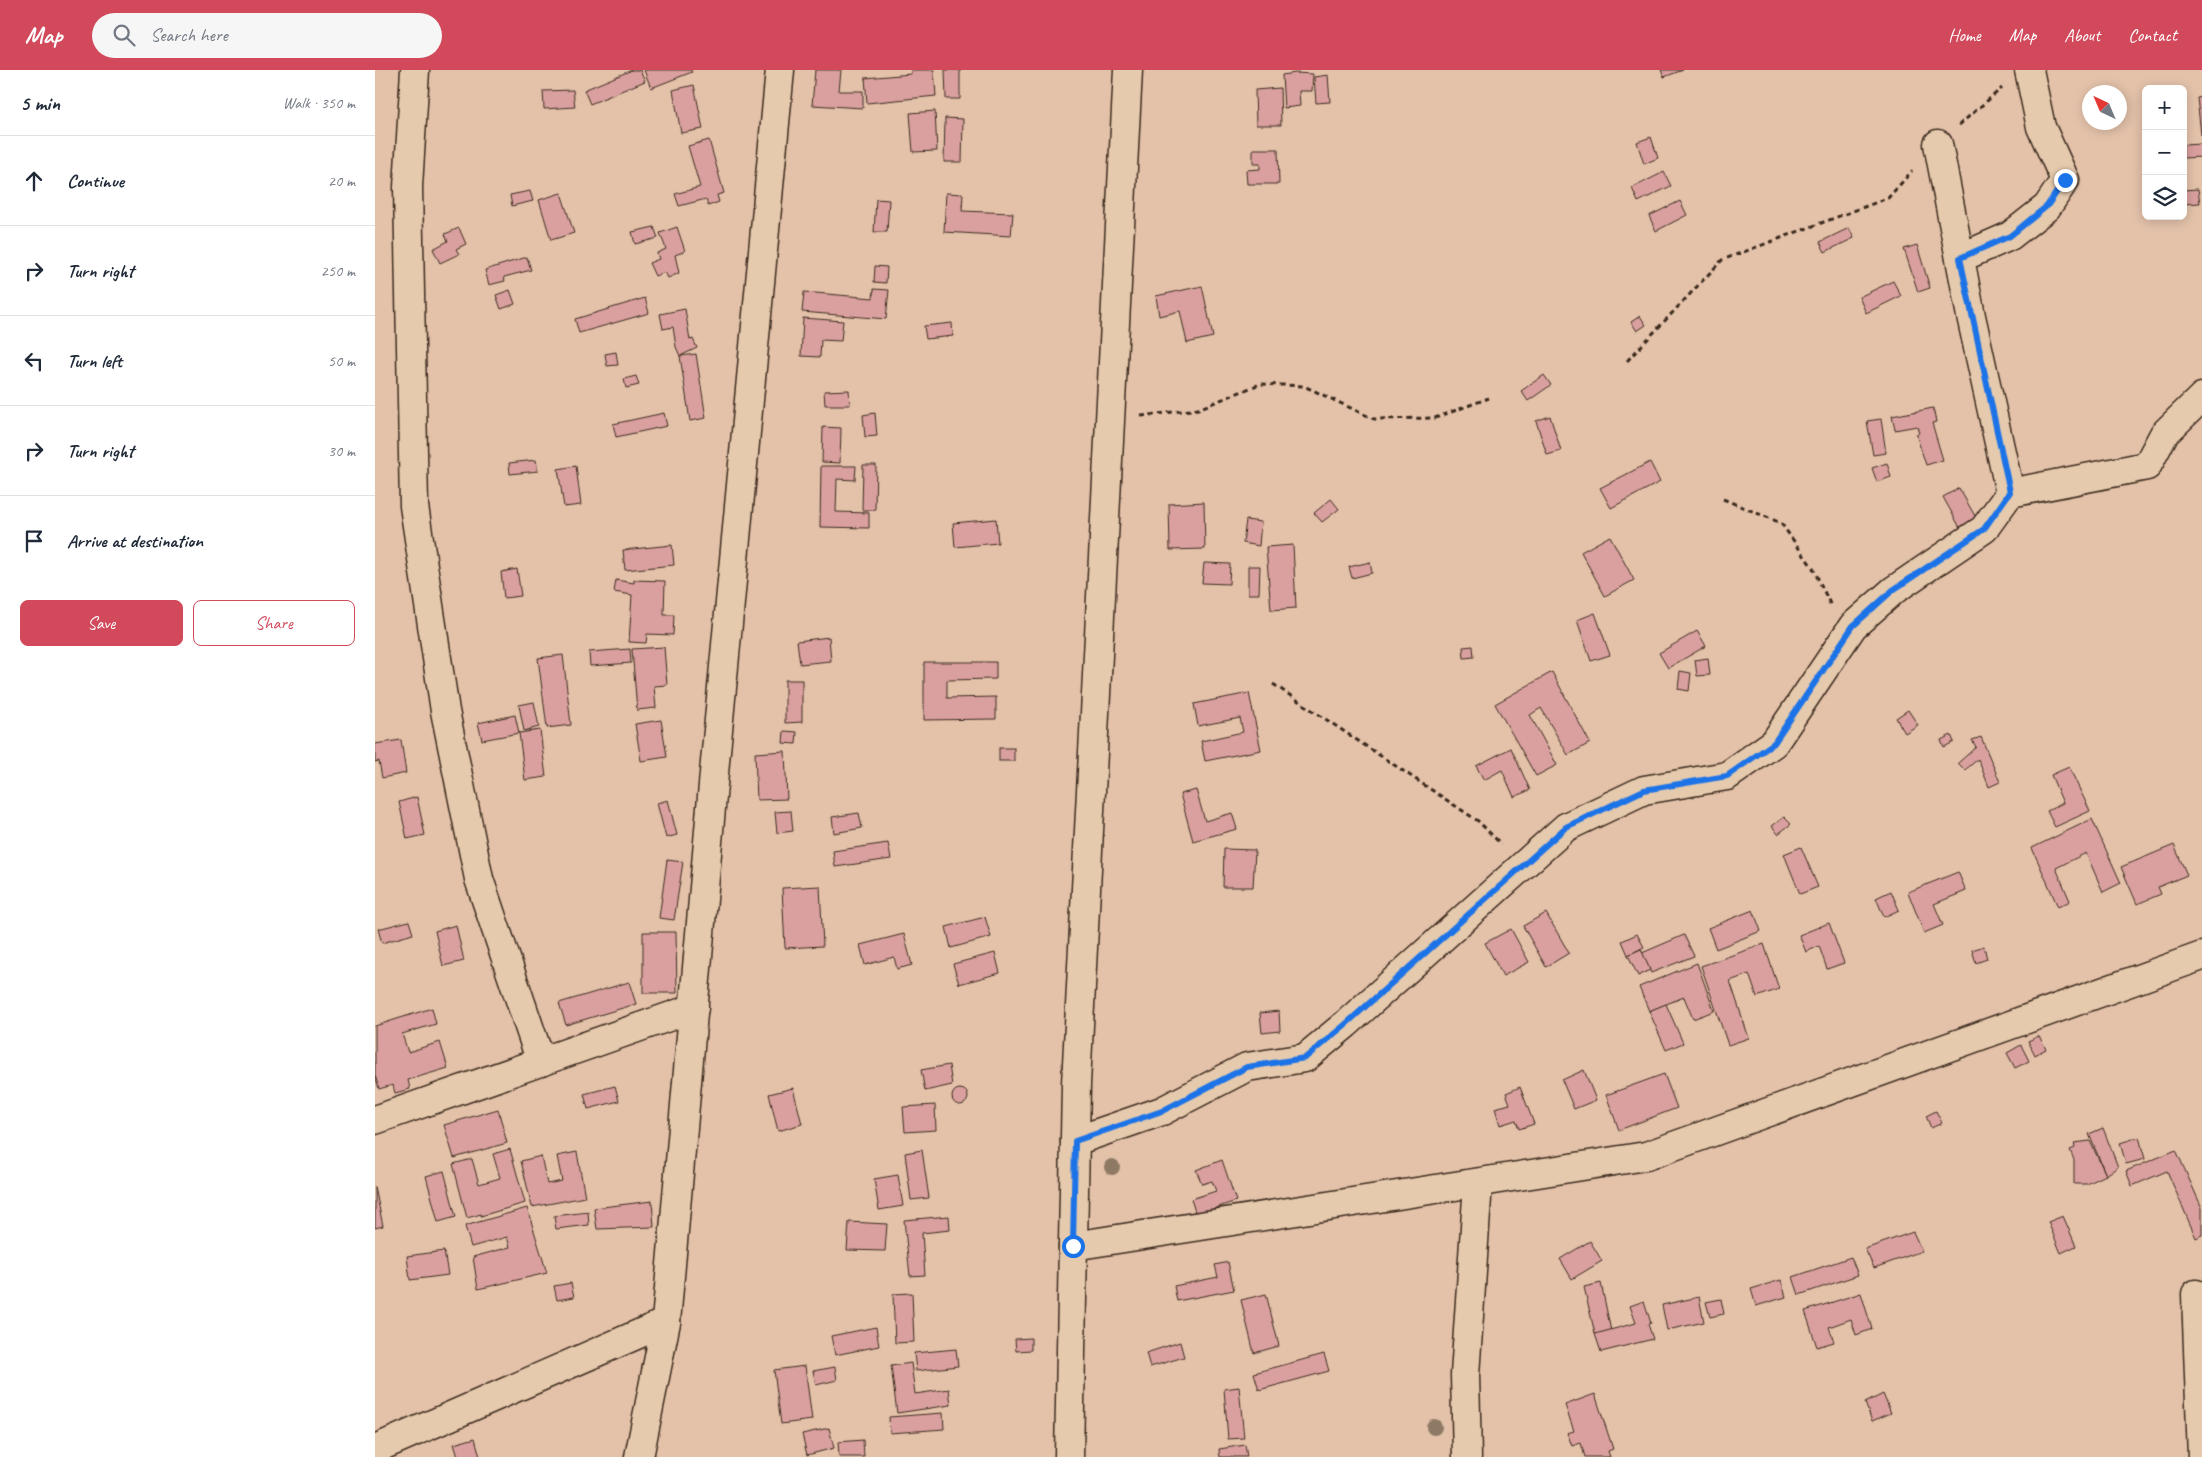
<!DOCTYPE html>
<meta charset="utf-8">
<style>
:root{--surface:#fff;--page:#f6f6f7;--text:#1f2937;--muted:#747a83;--line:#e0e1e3;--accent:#d1495b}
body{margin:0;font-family:Caveat,sans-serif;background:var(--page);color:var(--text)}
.controls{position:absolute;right:15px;top:15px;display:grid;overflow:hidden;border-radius:8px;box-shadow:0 2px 12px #0003}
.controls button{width:45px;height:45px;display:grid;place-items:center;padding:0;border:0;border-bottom:1px solid var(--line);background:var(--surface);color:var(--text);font:25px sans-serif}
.compass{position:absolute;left:1707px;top:15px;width:45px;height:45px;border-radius:50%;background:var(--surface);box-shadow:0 2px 12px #0003;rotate:316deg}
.stop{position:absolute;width:15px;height:15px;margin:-11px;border:4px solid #1a73e8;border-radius:50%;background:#fff}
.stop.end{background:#1a73e8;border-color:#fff;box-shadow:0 1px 5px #0008}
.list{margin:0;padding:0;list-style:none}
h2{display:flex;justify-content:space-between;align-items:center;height:65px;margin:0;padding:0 20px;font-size:21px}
h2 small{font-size:16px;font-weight:400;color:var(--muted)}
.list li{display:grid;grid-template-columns:32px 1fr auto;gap:15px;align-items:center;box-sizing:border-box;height:90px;padding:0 20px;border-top:1px solid var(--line)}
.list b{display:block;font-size:19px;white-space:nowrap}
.list em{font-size:16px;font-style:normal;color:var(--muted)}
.actions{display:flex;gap:10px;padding:15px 20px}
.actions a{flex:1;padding:11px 0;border:1px solid var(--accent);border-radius:8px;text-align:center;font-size:18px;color:var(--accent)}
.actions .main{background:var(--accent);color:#fff}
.icon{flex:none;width:28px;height:28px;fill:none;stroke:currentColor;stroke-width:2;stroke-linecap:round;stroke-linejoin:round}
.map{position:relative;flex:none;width:1827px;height:1387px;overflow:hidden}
header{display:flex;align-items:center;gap:30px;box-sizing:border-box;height:70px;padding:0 25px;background:var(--accent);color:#fff}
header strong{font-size:24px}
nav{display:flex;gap:28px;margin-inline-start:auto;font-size:18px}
.search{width:350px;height:45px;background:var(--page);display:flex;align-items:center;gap:12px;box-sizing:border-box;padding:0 18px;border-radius:28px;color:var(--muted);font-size:19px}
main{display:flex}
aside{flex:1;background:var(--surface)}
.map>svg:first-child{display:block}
</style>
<header>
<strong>Map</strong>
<div class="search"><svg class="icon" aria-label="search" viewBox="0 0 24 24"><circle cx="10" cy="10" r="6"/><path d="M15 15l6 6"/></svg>Search here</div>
<nav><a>Home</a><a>Map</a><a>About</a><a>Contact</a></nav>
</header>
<main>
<aside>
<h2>5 min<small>Walk · 350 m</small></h2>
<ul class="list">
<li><svg class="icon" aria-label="ahead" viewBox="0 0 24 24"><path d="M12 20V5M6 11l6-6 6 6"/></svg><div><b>Continue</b></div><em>20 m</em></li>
<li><svg class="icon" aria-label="right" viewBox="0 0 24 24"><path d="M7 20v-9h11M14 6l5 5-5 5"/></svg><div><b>Turn right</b></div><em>250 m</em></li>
<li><svg class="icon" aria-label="left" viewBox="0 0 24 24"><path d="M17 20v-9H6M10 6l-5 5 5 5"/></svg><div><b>Turn left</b></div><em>50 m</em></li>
<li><svg class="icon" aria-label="right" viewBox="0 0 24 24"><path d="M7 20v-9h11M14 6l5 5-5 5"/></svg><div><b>Turn right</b></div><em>30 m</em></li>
<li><svg class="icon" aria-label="arrive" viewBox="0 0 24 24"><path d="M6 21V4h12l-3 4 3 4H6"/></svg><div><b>Arrive at destination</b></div></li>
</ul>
<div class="actions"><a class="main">Save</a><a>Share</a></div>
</aside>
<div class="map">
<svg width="1827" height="1387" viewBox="0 0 1827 1387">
<rect width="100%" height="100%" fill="#e4c2aa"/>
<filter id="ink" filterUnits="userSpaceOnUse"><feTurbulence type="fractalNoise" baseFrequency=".02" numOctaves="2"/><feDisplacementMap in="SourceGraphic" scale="10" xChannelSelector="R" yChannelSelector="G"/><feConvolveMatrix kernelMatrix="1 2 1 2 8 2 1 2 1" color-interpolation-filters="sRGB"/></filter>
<g filter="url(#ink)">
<g fill="#daa09f" stroke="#3b2a1e">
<path d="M257,0h8l5,11 -55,23 -6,-14z"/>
<path d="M269,0h47l1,2 -41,16z"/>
<path d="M440,0h26l-2,21h24v17l-51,-3z"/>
<path d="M536,0h23l2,26 -69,7 -2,-25 46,-4z"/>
<path d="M570,0h15v29h-14z"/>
<path d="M1286,0h22l-19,7z"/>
<path d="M920,3l18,1 -1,17h-13l1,15 -16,2 -2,-33z"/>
<path d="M953,5l2,27 -14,1 -2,-26z"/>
<path d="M319,15l9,44 -22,4 -8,-43z"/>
<path d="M905,18l1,37h-25l-1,-35z"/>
<path d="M198,20l2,17 -31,2 -1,-18z"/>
<path d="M1827,27v38h-1l-4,-37z"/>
<path d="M560,41l2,40 -24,1 -3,-39z"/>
<path d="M570,48l18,1 -1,43h-18z"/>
<path d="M1276,67l7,21 -14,6 -7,-22z"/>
<path d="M334,70l15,53 -7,2 2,7 -11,4 -2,-7 -27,7 -4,-12 25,-7 -12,-41z"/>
<path d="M1827,74v13l-19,1v-13z"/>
<path d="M878,79h25l1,35h-32l-1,-14 14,-1v-5h-7z"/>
<path d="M1289,102l7,14 -33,16 -6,-14z"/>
<path d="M1823,119l2,14 -17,1v-14z"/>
<path d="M155,121l3,10 -21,5 -2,-11z"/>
<path d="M186,123l13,40 -23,7 -12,-40z"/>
<path d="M571,123l17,1 -1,17 51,2 -2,23 -67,-4z"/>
<path d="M501,129l13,1 -2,32h-13z"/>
<path d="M1305,131l7,14 -31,16 -7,-15z"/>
<path d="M279,157l4,11 -23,6 -3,-12z"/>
<path d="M302,157l8,24 -10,4 4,18 -11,5 -3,-6 -10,4 -6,-13 10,-4 -2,-6 9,-4 -6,-16z"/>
<path d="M84,158l7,16 -10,5 3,5 -19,9 -7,-14 15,-8 -3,-7z"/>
<path d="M1474,158l5,10 -29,14 -5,-10z"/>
<path d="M1542,175l13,43 -12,4 -14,-43z"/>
<path d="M152,187l4,13 -27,7 1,4 -16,4 -4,-15z"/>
<path d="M500,196l12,1 -1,16 -12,-1z"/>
<path d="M1518,211l8,15 -35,17 -7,-16z"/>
<path d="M827,216l11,51 -26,6 -7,-32 -21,5 -3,-20z"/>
<path d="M499,219l15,1 -3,29 -84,-7 2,-20 69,6z"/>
<path d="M135,220l5,14 -14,5 -5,-14z"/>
<path d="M270,228l4,15 -70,20 -4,-14z"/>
<path d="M310,239l5,31 3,-1 4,9 -17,8 -4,-9 -3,-20 -10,2 -3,-15z"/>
<path d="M1265,246l6,9 -9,6 -6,-9z"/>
<path d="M428,248l40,3 -2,20 -20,-1 -1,17 -19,-1z"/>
<path d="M577,253l1,13 -27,3 -2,-13z"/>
<path d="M241,282l2,13 -11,1 -2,-12z"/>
<path d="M321,284l10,64 -16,3 -10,-65z"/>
<path d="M1169,305l7,10 -23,16 -7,-10z"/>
<path d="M261,306l3,9 -13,3 -2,-9z"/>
<path d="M474,320l1,15h-25l-1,-14z"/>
<path d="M1558,338l3,14 -4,1 11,37 -17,5 -10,-31 3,-1 -2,-7 -22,4 -3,-14z"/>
<path d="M289,343l3,13 -51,11 -3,-13z"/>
<path d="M500,343l2,23 -12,1 -2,-22z"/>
<path d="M1175,346l11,35 -14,4 -11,-34z"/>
<path d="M1506,349l5,34 -13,2 -6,-34z"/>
<path d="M448,357l18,1 -1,35 -18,-1z"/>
<path d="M161,390l2,11 -28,3 -1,-11z"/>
<path d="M1275,392l10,20 -49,26 -11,-20z"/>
<path d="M1512,393l4,14 -14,5 -5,-14z"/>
<path d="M488,395h13l-1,45h-13z"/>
<path d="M201,396l5,39 -17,2 -6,-38z"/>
<path d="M446,396h35l-1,14 -18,-1 -1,33 33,1v15l-49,-1z"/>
<path d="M1584,418l20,35 -16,10 -20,-36z"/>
<path d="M956,429l8,10 -17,13 -8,-9z"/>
<path d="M829,432l1,47 -35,1 -1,-46z"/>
<path d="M621,449l2,24 -43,4 -2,-24z"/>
<path d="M871,450l15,2 -2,24 -16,-3z"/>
<path d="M1235,466l24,44 -29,16 -24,-44z"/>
<path d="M297,475l2,20 -49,5 -2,-20z"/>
<path d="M918,475l3,63 -25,2 -5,-63z"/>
<path d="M995,492l2,11 -20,5 -3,-11z"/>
<path d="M829,493l26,1 -1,20 -27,-1z"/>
<path d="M873,496h12l-1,28h-11z"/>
<path d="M142,499l4,27 -17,2 -3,-26z"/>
<path d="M241,510l18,3v-3l31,1 -1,34h10l-1,20 -26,-1 -1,9 -17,-1 3,-47 -18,-3z"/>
<path d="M1220,543l15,42 -19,6 -14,-41z"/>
<path d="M1322,561l9,15 -38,22 -9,-15z"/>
<path d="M454,567l2,24 -31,3 -3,-23z"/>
<path d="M1098,576l1,11 -10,1 -1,-11z"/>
<path d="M289,577l3,38 -13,1 2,22 -19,2 -5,-61z"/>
<path d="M255,579l1,14 -41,3 -1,-14z"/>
<path d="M188,585l8,70 -24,3 -9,-70z"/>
<path d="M1333,588l2,17 -13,1 -2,-16z"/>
<path d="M549,592h72v17l-49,1v18l49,-1v22l-72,1z"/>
<path d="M1305,601l11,2 -2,18 -11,-2z"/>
<path d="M1177,602l38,71 -22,12 -27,-47 -11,7 27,50 -21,11 -41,-72z"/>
<path d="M410,610h17v42l-17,1z"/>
<path d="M874,623l12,57 -56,11 -4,-20 42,-9 -3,-14 -42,8 -4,-22z"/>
<path d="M159,632l5,25 -15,4 -5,-26z"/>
<path d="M1533,640l10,15 -13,8 -9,-15z"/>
<path d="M140,645l4,18 -37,7 -4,-17z"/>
<path d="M286,650l6,37 -26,4 -6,-37z"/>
<path d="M165,660l6,47 -21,3 -6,-47z"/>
<path d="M409,661l13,1 -1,12 -13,-1z"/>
<path d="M1576,665l3,7 -10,5 -3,-7z"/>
<path d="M1606,667l19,45 -11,5 -11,-28 -13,11 -7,-7 18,-16 -4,-7z"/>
<path d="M26,670l5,33 -24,5 -3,-17 -4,1v-18z"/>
<rect x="624" y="678" width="15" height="13"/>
<path d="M1136,678l19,42 -16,7 -12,-27 -18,10 -8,-14z"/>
<path d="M410,681l2,48 -30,1 -2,-47z"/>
<path d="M1694,697l21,44 -35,16 -8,-16 16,-8 -12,-28z"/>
<path d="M821,720l9,31 27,-8 5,16 -44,12 -13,-47z"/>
<path d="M42,727l8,38 -18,4 -8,-37z"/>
<path d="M293,730l9,35 -11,3 -9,-35z"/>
<path d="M416,741l2,20 -16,2 -2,-21z"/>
<path d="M484,743l3,15 -28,5 -2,-16z"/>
<path d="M1409,747l7,7 -13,10 -6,-8z"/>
<path d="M1717,749l29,64 -18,9 -17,-39 -30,15 14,33 -12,6 -26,-59z"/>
<path d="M513,773l3,16 -56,8 -2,-16z"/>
<path d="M1799,775l13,30 -29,12 3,7 -24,10 -16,-37z"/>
<path d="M1426,777l17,40 -18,7 -16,-40z"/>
<path d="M849,779l31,1 -2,37h-30z"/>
<path d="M292,790l16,2 -9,58 -15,-2z"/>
<path d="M1583,802l8,19 -32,13 9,21 -19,8 -16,-41z"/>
<path d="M445,816l3,60 -38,2 -3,-60z"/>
<path d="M1516,821l8,19 -15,7 -8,-19z"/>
<path d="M1378,840l8,21 -45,18 -8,-21z"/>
<path d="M1171,843l23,40 -23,14 -23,-41z"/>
<path d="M610,847l6,20 -40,11 -5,-21z"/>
<path d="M34,851l4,13 -31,9 -4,-14z"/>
<path d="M1454,853l15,40 -17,6 -8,-23 -13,6 -7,-17z"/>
<path d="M81,855l8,36 -21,5 -8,-35z"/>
<path d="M1136,859l18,33 -26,14 -18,-33z"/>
<path d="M268,862h33l1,61h-34z"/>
<path d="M529,864l8,31 -15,4 -3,-12 -29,8 -5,-20z"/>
<path d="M1262,864l7,13 -16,8 -6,-14z"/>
<path d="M1309,865l10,21 -43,17 -9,-20z"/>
<path d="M1389,874l15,45 -22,8 -8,-23 -19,7 19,57 -21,7 -27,-79z"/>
<path d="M1609,876l3,13 -11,4 -4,-13z"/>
<path d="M1266,879l9,21 -12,6 -10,-21z"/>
<path d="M620,883l5,20 -41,11 -6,-20z"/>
<path d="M1322,893l17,48 -21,8 -9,-22 -35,14 -10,-24z"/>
<path d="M254,912l7,22 -70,21 -7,-22z"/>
<path d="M1291,934l17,39 -17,7 -17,-39z"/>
<path d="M57,938l4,16 -34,10 6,18 32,-10 8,26 -40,12 2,9 -15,4 -2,-8 -14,4 -4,-14v-49z"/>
<path d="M904,941l1,20 -18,2 -2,-20z"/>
<path d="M1664,966l7,13 -11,6 -7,-14z"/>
<path d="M1646,975l8,16 -14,7 -8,-15z"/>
<path d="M574,995l3,20 -27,6 -4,-21z"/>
<path d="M1209,1000l12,30 -22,9 -12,-29z"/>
<path d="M1289,1004l13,34 -58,22 -13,-35z"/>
<path d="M240,1016l4,15 -31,8 -4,-15z"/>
<path d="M1145,1017l14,37 -15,5 -3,-9 -16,5 -5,-17 15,-4 -4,-11z"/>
<path d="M418,1018l9,36 -24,7 -9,-37z"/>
<circle cx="585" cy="1027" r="8"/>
<path d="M560,1035l1,25 -31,2 -2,-25z"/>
<path d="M123,1039l9,34 -53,15 -10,-33z"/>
<path d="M1561,1041l6,12 -11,5 -5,-12z"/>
<path d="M1728,1058l15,39 -12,8 -17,-41z"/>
<path d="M1764,1067l6,22 -19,5 -6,-21z"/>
<path d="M1715,1071l16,34 -19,9h-13v-24l-4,-10 5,-2 -1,-5z"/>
<path d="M135,1079l15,54 -44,13v-2l-14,4 -14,-54 19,-5 7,25 21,-6 -7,-24z"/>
<path d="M547,1080l7,48 -18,2 -6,-47z"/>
<path d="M1801,1080l26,58v27l-6,3 -29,-67 -35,15 -6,-15z"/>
<path d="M202,1082l8,45 -53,10 -11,-46 20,-5 6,28 15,-3 -5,-25z"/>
<path d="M847,1090l14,41 -40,14 -5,-16 25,-8 -4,-10 -10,3 -6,-14z"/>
<path d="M69,1101l12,46 -18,5 -12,-46z"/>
<path d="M523,1105l5,31 -24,4 -5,-31z"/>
<path d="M0,1117l8,39 -8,2z"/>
<path d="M277,1131l2,26 -57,2 -3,-21z"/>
<path d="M152,1138l20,65 -69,16 -5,-32 37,-10 -3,-10 -36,10 -6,-21z"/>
<path d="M213,1142l1,13 -33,4 -2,-13z"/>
<path d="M574,1146l1,14 -28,3 3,42 -15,1 -6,-56z"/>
<path d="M1688,1146l13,30 -15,7 -13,-31z"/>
<path d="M474,1152l38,2 -2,27 -38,-1z"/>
<path d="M1538,1162l9,19 -48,17 -9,-19z"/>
<path d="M1215,1171l12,20 -30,18 -12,-20z"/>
<path d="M69,1181l4,24 -38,5 -3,-24z"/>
<path d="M1476,1187l7,18 -59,20 -6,-18z"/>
<path d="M853,1192l6,28 -57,11 -3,-15 44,-9 -3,-12z"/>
<path d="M1406,1210l5,17 -30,9 -5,-17z"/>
<path d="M196,1213l3,14 -17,3 -3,-14z"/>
<path d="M1226,1213l10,48 -16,3 -11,-47z"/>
<path d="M537,1223l2,49 -19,1 -2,-49z"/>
<path d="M1486,1223l11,36 -16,6 -5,-16 -22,8 5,15 -17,5 -12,-36z"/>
<path d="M891,1224l13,52 -25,7 -13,-53z"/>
<path d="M1324,1227l5,25 -37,8 -5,-25z"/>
<path d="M1346,1229l3,15 -14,3 -4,-15z"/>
<path d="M1269,1231l7,22 -3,1 5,15 -52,13 -6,-18 41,-11 -6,-17z"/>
<path d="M501,1257l3,19 -44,9 -4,-19z"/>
<path d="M656,1268v12l-15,1 -1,-12z"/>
<path d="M805,1272l4,15 -34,10 -4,-14z"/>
<path d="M581,1279l2,17 -42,5 -2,-18z"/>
<path d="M949,1284l5,17 -70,19 -5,-17z"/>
<path d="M536,1293l4,31 34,-5 2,16 -54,8 -6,-47z"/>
<path d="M430,1296l7,54 -31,4 -7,-54z"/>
<path d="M460,1297l2,13 -21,5 -3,-14z"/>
<path d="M864,1317l5,51 -16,1 -4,-50z"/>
<path d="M1220,1324l18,55 -5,2 2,6h-25l-4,-14 -9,3 -5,-13 7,-2 -9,-26z"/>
<path d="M1508,1324l8,19 -19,8 -7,-18z"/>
<path d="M568,1343l1,16 -54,4 -1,-16z"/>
<path d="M454,1358l5,20 -27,7 -5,-21z"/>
<path d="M100,1368l5,19h-22l-4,-13z"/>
<path d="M488,1370l1,17h-25l-1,-15z"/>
<path d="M870,1375l2,12h-27l-1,-8z"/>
</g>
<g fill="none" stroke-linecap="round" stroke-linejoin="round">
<g stroke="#3b2a1e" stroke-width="31">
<g id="street">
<path d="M40,0l-7,117 6,319 31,205 34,168 62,183"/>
<path d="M1563,74l33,172 39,177"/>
<path d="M1585,188l50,-22 37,-29 18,-27 -24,-53 -12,-57"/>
<path d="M0,1050l319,-112"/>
<path d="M700,1071l87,-30 85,-44 58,-9 41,-34 220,-197 78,-37 83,-14 47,-33 79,-117 41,-36 90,-61 26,-36 137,-27 17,-32 38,-37"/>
<path d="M698,1176l573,-90 556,-200"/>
<path d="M1821,1224l6,163"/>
<path d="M264,1387l27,-135"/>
<path d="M694,1387l7,-373 52,-1014"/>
<path d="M1092,1387l-2,-82 13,-192"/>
</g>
</g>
<g stroke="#3b2a1e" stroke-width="31">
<path id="secondary" d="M0,1379l291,-127 49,-560 65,-692"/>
</g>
<g stroke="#3b2a1e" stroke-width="3" stroke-dasharray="5 4" stroke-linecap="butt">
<path d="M1584,55l43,-37"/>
<path d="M1252,291l95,-101 166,-62 24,-27"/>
<path d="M766,346l57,-7 62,-25 44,2 70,33 61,-1 54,-20"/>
<path d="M1348,429l58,24 32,45 18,38"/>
<path d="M898,614l205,137 23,23"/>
</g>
<use href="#street" stroke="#e6caad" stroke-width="28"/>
<use href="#secondary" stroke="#e6caad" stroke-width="28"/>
</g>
<g fill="#8e7965">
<circle cx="737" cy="1097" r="8"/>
<circle cx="1059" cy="1357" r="8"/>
</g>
</g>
<g fill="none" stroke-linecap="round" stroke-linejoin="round" filter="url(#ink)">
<path stroke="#1a73e8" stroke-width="6" d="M698,1176l2,-105 87,-30 85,-44 58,-9 41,-34 220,-197 78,-37 83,-14 47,-33 79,-117 40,-36 91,-61 26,-37 -50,-234 50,-22 37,-30 18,-26"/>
</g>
</svg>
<div class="controls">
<button>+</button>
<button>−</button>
<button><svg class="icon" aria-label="layers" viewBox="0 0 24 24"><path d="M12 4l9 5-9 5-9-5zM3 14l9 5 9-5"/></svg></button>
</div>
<svg class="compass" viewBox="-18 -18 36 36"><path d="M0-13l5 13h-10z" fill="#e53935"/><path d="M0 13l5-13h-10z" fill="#747a83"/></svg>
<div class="stop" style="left:698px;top:1176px"></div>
<div class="stop end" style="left:1690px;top:110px"></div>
</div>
</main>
